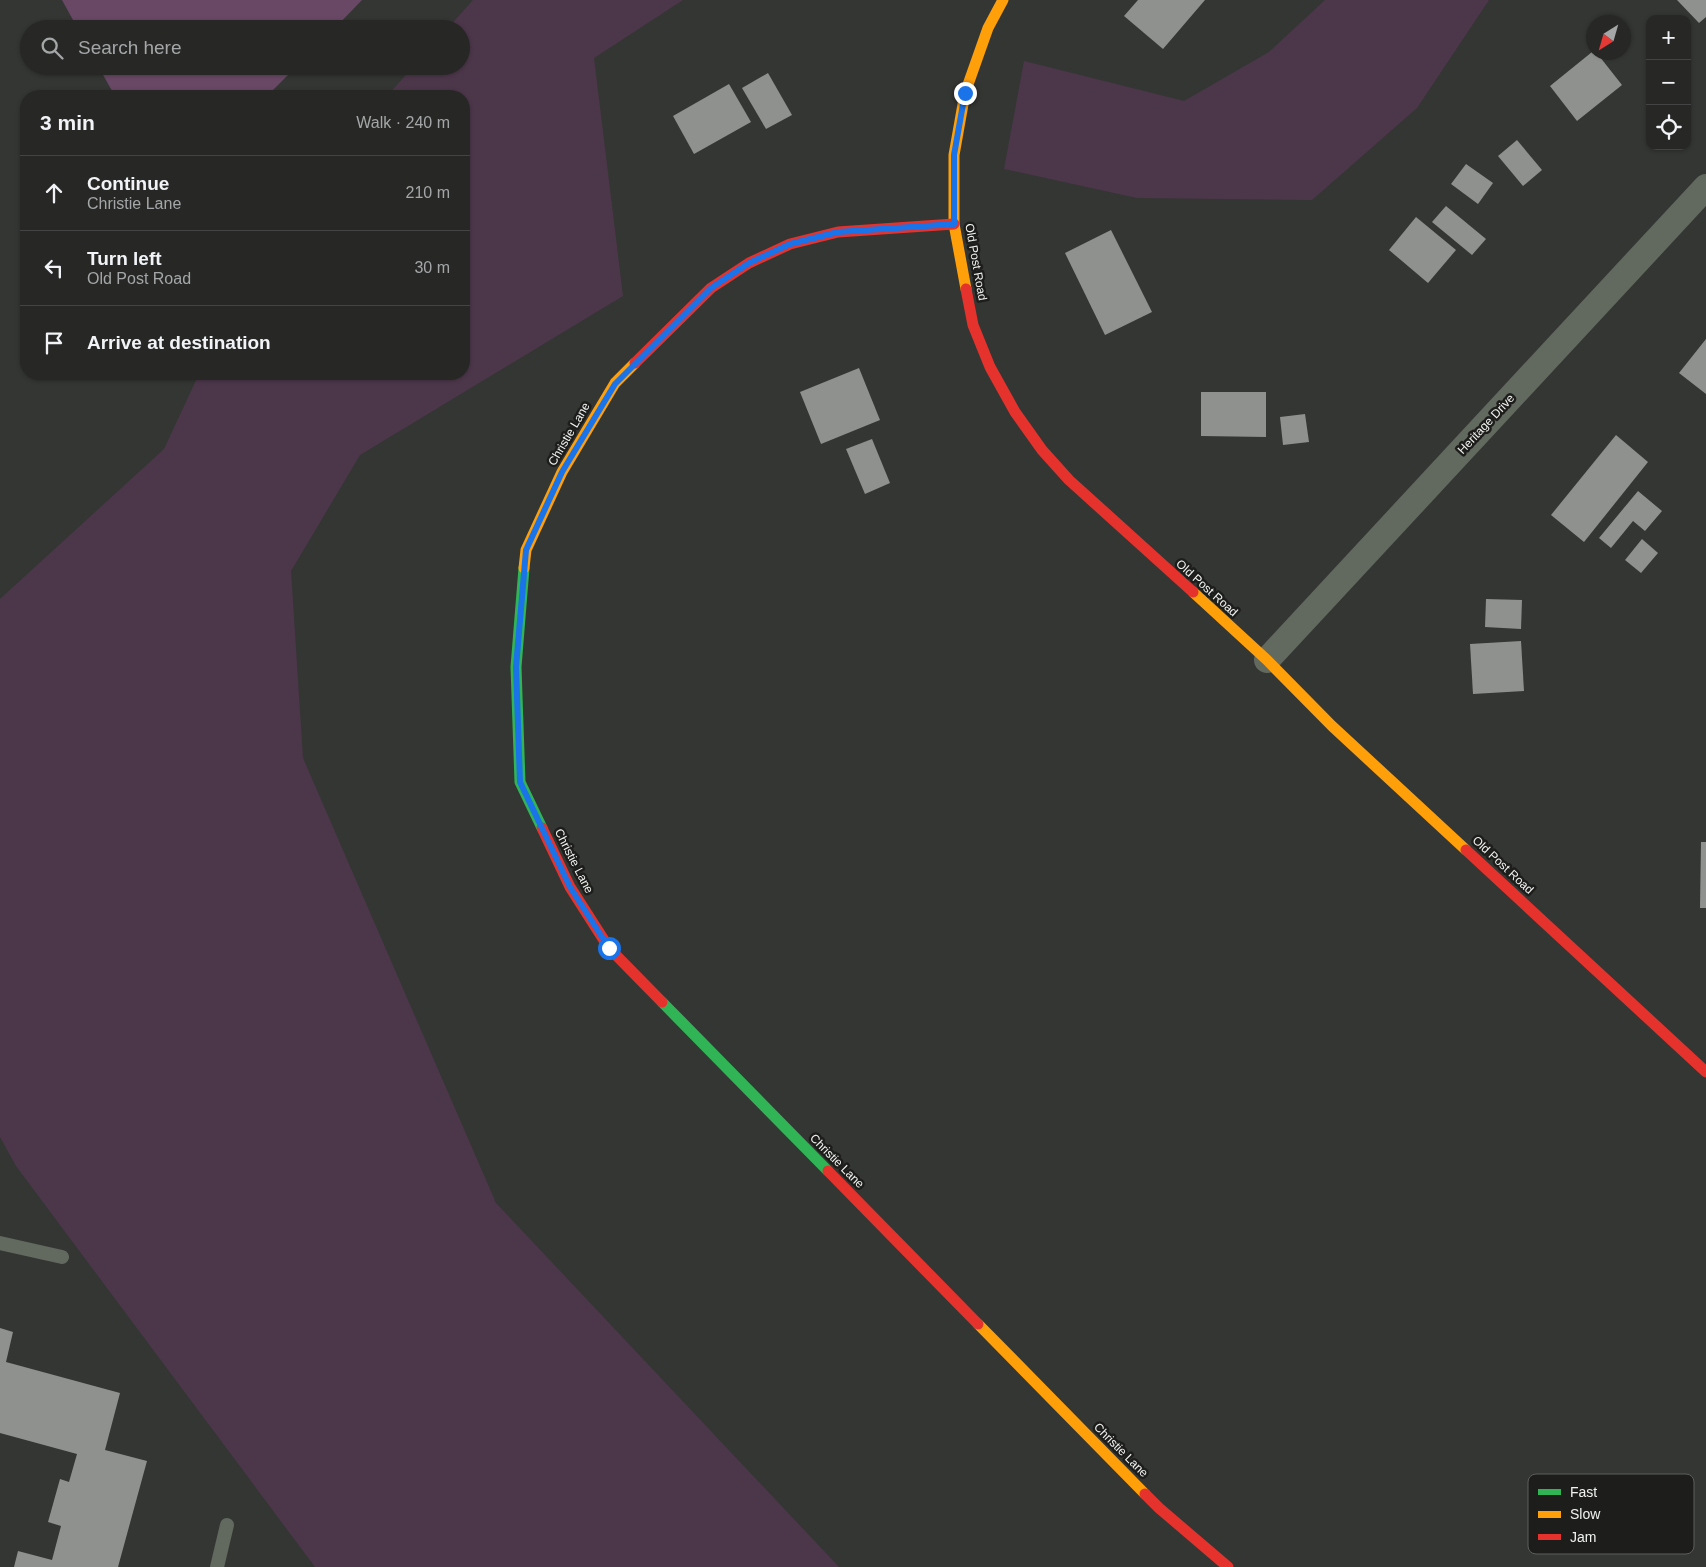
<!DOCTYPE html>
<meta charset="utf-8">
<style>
:root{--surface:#272826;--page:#2f302e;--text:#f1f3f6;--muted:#a4a6a7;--line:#434443}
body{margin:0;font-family:Arial,sans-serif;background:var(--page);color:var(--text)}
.controls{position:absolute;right:15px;top:15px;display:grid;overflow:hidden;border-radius:10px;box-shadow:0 1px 4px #0004}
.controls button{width:45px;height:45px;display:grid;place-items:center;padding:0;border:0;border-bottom:1px solid var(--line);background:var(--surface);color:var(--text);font:25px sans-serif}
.compass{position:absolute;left:1586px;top:15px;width:45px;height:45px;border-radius:50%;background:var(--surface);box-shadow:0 1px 4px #0004;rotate:217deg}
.stop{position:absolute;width:15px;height:15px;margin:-11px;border:4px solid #1a73e8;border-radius:50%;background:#fff}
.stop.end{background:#1a73e8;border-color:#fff;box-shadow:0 1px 5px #0008}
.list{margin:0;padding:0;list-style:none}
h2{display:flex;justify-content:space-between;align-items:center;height:65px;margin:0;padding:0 20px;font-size:21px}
h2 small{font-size:16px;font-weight:400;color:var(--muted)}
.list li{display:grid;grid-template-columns:32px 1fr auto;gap:15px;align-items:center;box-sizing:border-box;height:75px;padding:0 20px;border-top:1px solid var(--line)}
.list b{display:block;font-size:19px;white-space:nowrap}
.list p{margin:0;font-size:16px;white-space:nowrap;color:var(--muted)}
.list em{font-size:16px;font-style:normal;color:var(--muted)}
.icon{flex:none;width:28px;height:28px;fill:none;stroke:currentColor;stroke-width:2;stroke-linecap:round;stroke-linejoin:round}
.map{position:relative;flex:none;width:1706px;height:1567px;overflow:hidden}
.search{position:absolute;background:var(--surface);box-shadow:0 1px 4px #0004;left:20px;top:20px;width:450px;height:55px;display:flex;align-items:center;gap:12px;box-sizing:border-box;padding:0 18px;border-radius:28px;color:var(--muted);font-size:19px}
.panel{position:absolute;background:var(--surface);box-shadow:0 1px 4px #0004;left:20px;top:90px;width:450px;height:290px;border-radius:20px}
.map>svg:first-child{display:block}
</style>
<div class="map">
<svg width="1706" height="1567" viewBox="0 0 1706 1567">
<rect width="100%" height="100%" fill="#343633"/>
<g fill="#4c374a">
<path d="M473,0h210l-89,58 29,238 -263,159 -69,116 12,187 193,445 343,364h-524l-299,-401 -16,-29v-538l164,-150 35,-75h265v-278h-77l27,-30h47v-37h-14z"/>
<path d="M1325,0h164l-72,108 -105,92 -175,-2 -133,-29 20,-108 160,40 85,-49z"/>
</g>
<g fill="#694866">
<path d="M62,0h300l-28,29h-256z"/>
<path d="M98,66h199l-30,30h-152z"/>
</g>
<g fill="#8f918e">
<path d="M1138,0h67l-42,49 -39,-33z"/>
<path d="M1677,0h29v17l-7,6z"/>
<path d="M1592,52h4l26,33 -45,36 -27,-35z"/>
<path d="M768,73l24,42 -26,14 -24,-41z"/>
<path d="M729,84l22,38 -57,32 -21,-38z"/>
<path d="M1517,140l25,30 -19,16 -25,-30z"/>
<path d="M1466,164l27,19 -15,21 -27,-20z"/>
<path d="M1446,206l40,33 -14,16 -40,-33z"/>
<path d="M1416,217l40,33 -28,33 -39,-33z"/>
<path d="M1111,230l41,82 -47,23 -40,-82z"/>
<path d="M1706,339v55l-27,-21z"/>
<path d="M859,368l21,52 -59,24 -21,-52z"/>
<path d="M1201,392h65v45l-65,-1z"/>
<path d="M1305,414l4,28 -26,3 -3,-28z"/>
<path d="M1616,435l32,27 -64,80 -33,-27z"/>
<path d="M872,439l18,44 -25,11 -19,-45z"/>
<path d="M1638,491l24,20 -17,20 -12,-10 -22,27 -12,-10z"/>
<path d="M1642,539l16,14 -17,20 -16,-13z"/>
<path d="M1486,599l36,1 -1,29 -36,-2z"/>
<path d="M1521,641l3,50 -51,3 -3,-50z"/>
<path d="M1701,842h5v66h-6z"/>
<path d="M0,1328l13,4 -7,30 114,31 -15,57 42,11 -29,106h-104l4,-16 34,9 9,-34 -13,-4 12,-43 9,3 8,-28 -77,-21z"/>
</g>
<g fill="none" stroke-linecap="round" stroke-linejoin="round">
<g stroke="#62695e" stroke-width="14">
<path d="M0,1243l62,14"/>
<path d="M217,1567l10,-42"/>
</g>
<path stroke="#62695e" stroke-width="26" d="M1267,660l439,-473"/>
<g stroke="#30b455" stroke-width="11">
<path d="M524,568l-8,99 4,115 22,46"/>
<path d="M662,1002l166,169"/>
</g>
<g stroke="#ff9f0a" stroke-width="11">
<path d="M966,289l-12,-65v-69l11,-62 23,-65 15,-28"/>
<path d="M524,568l2,-18 36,-78 53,-89 20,-20"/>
<path d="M1193,592l74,68 65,66 134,124"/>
<path d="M978,1324l167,170"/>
</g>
<g stroke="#e5322d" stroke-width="11">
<path d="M966,289l7,36 17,42 25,45 27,38 27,30 124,112"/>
<path d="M635,363l76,-75 38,-25 41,-19 48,-12 116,-8"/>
<path d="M542,828l28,59 39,61 53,54"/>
<path d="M1466,850l240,222"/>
<path d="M828,1171l150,153"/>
<path d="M1145,1494l14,14 69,59"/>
</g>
</g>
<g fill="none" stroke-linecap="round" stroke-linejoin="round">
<path stroke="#1a73e8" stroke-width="6" d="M609,948l-39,-61 -50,-105 -4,-115 10,-117 36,-78 53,-88 96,-96 38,-25 41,-19 48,-12 116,-8v-69l11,-62"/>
</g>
<g text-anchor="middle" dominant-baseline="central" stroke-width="5" stroke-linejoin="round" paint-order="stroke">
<g font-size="12" fill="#f1f3f0" stroke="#1d1e1c">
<text transform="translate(976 262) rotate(80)">Old Post Road</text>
<text transform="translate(1486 424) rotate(-47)">Heritage Drive</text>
<text transform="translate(569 434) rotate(-60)">Christie Lane</text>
<text transform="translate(1207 588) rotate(42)">Old Post Road</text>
<text transform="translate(574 861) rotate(63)">Christie Lane</text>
<text transform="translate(1503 865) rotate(43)">Old Post Road</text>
<text transform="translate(837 1161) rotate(45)">Christie Lane</text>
<text transform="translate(1121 1450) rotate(45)">Christie Lane</text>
</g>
</g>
<rect x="1528" y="1474" width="166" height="80" rx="8" fill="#1d1e1c" stroke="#5d5e5c" stroke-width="1"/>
<rect x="1538" y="1489" width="23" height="6" fill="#30b455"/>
<rect x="1538" y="1511" width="23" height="7" fill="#ff9f0a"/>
<rect x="1538" y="1534" width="23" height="6" fill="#e5322d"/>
<g font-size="14" fill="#f1f3f0">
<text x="1570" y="1497">Fast</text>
<text x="1570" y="1519">Slow</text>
<text x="1570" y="1542">Jam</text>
</g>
</svg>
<div class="controls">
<button>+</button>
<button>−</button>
<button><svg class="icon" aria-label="locate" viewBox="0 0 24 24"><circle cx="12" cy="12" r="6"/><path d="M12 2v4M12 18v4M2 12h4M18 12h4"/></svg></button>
</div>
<svg class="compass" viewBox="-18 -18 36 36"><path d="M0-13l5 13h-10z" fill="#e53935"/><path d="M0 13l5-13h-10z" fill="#a4a6a7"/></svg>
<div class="stop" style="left:609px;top:948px"></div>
<div class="stop end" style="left:965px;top:93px"></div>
<div class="search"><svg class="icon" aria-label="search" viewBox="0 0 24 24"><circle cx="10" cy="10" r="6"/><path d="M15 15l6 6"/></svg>Search here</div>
<section class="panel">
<h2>3 min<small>Walk · 240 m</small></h2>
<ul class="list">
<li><svg class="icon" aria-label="ahead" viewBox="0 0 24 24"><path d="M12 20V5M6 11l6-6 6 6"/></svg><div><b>Continue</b><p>Christie Lane</p></div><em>210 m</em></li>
<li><svg class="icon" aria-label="left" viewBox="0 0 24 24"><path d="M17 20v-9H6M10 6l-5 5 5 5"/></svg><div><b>Turn left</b><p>Old Post Road</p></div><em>30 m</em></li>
<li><svg class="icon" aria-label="arrive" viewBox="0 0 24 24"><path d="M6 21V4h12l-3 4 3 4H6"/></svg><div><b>Arrive at destination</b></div></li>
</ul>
</section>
</div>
